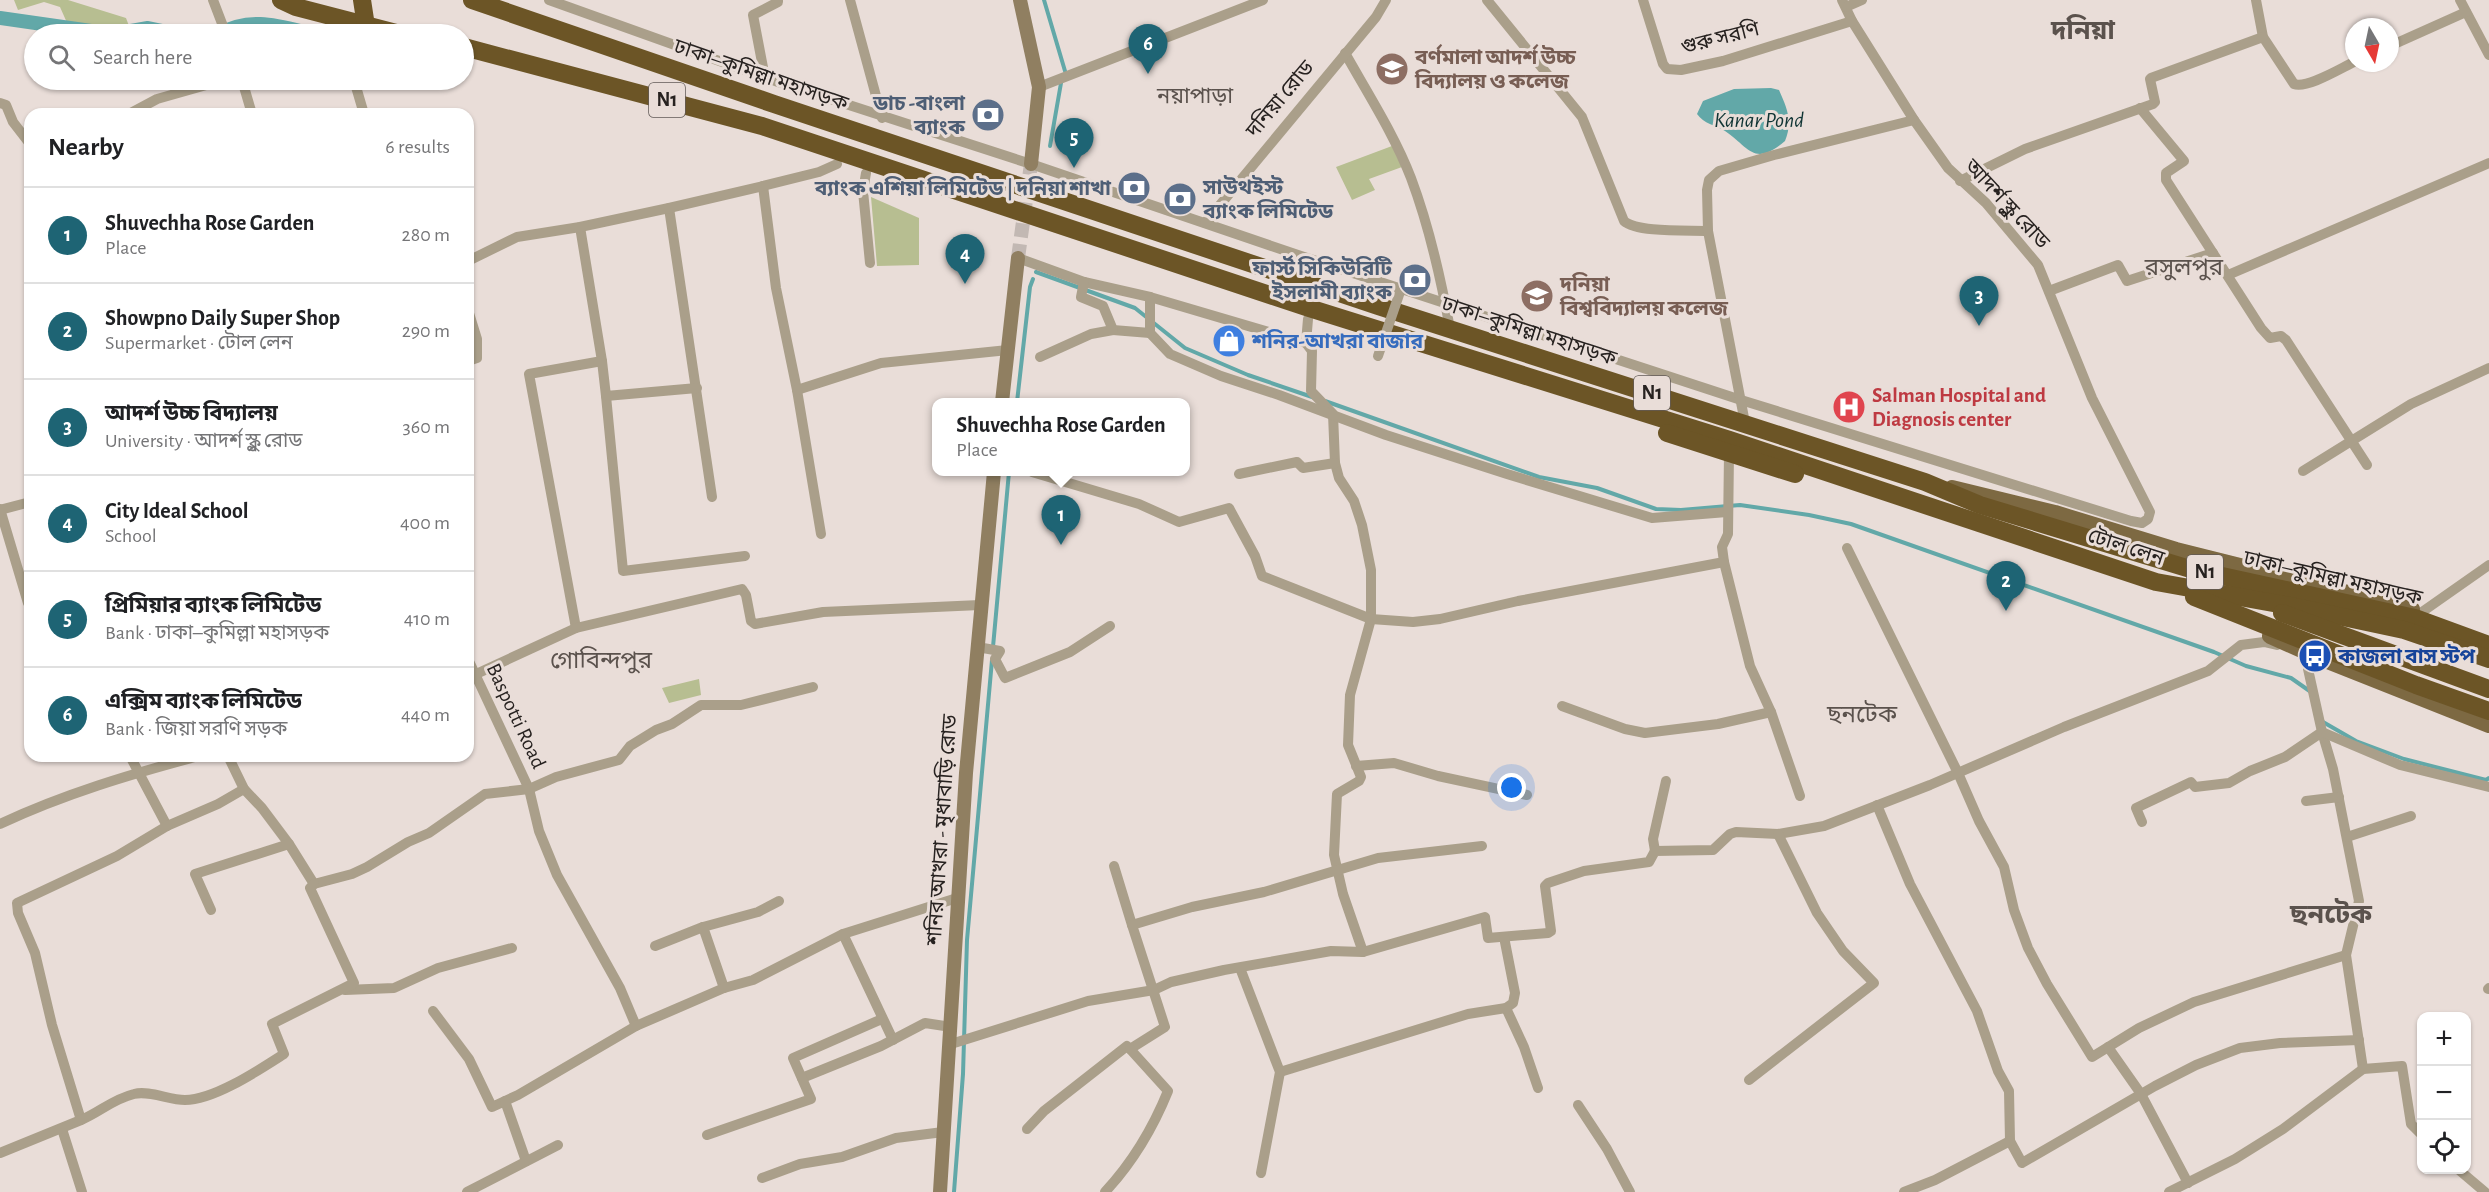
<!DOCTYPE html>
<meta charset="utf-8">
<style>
:root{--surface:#fff;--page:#f2f2f2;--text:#202124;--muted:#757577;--line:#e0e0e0;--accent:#1e6474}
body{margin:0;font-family:"Alegreya Sans","Noto Sans Bengali",sans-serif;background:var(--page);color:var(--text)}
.controls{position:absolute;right:18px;bottom:18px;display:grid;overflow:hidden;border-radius:12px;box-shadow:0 2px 4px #0004}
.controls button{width:54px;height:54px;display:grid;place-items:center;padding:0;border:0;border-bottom:2px solid var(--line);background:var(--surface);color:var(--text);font:30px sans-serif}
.compass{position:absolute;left:2345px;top:18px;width:54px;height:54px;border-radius:50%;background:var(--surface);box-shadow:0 2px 4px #0004;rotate:171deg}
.you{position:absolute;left:1512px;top:788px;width:21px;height:21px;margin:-15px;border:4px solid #fff;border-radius:50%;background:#1a73e8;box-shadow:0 0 0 9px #1a73e833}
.badge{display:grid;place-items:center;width:39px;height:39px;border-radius:50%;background:var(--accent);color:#fff;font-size:20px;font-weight:700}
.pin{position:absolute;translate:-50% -50px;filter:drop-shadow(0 2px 3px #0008)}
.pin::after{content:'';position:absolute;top:32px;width:21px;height:18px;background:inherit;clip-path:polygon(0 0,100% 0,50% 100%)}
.popup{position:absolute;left:932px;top:398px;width:258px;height:78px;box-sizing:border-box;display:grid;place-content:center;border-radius:12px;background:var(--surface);filter:drop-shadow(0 2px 4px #0005);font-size:20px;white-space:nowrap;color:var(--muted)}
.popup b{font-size:22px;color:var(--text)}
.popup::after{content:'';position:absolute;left:50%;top:100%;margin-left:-12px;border:12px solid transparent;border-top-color:var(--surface)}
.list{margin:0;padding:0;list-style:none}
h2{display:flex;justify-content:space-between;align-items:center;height:78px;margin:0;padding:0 24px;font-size:26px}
h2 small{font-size:20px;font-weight:400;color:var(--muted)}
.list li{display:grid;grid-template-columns:39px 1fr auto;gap:18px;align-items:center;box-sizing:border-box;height:96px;padding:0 24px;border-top:2px solid var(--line)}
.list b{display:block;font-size:22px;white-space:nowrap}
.list p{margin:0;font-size:20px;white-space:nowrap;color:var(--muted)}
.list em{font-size:20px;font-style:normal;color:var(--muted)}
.icon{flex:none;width:33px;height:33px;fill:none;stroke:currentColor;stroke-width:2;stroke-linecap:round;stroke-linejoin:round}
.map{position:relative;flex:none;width:2489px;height:1192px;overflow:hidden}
.search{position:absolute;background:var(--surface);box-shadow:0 2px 4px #0004;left:24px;top:24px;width:450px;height:66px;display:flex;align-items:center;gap:15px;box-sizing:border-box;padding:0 21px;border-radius:33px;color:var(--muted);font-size:22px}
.panel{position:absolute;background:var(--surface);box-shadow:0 2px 4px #0004;left:24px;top:108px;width:450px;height:654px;border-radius:18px}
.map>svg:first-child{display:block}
</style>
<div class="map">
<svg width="2489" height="1192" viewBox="0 0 2489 1192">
<rect width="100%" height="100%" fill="#e9ddd8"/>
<g fill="#b7be91">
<path d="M14,0h54l58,18 6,16h-60l-12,-27 -16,-5 -26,8z"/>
<path d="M1392,146l10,21 -33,12 6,11 -23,10 -16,-33z"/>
<path d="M871,197l48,21v47l-42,1z"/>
<path d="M699,679l2,16 -32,8 -7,-15z"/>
</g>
<path fill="#62a8a8" d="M1771,88l8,2c8,18 14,31 6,51 -31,27 -36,6 -60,-10 -10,-6 -21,-7 -28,-17l6,-13 31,-12z"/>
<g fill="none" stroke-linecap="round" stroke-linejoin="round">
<g stroke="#62a8a8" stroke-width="4">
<path d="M1044,0l21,71"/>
<path d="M1050,146l11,-63"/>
<path d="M1036,272l99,36 50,40 63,27 67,23"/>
<path d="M1325,401l214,76 58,11 59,21 25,1 59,-5 69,10 42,9 363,128 32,14 45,12 20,14"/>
<path d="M1017,402l13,-115 3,-8"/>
<path d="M993,647l16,-175"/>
<path d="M2323,722l33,19 48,18 82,21 3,-2"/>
<path d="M954,1192l9,-118 4,-134 25,-280"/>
</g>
<g stroke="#62a8a8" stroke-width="14">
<path d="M0,18l112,16"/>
<path d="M114,34l34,-6 29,6"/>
<path d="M219,34c32,-18 60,-8 93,0"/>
</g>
<path stroke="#c2b8b3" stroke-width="14" stroke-dasharray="14 7" stroke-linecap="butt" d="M1018,258l13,-94"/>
<g stroke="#aa9f8a" stroke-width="10">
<path d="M213,0l13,34"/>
<path d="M549,0l229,82 253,82 270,92 440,144 390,121 11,2 6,-4 2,-7 -58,-114 -54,-133 -52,-62 -38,-35 -34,-48 -62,-99 -10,-21"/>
<path d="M850,0l32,118"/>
<path d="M1487,0l95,117 42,104c13,12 65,9 84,10"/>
<path d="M1643,0l20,64 4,5 14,1 42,-9 129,-40"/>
<path d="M2256,0l7,37 31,47c13,5 47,-16 60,-22"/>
<path d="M2460,0l29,55"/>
<path d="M1846,7l16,-7"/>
<path d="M2390,46l76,-34"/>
<path d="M1345,53c23,41 49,81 66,125 18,48 30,101 39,151"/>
<path d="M765,78l-12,-63 25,-13v-2"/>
<path d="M242,80l10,34"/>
<path d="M354,80l10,34"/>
<path d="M1039,87l224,-87"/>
<path d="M0,103l6,2 7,17 17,22"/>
<path d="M2140,108l44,53 -18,12v7l95,148 9,10 11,-2 5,4 81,125"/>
<path d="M129,114l28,-15 67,-19"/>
<path d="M866,173l-3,18 7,72"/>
<path d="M1960,181l65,-32 128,-45 2,-2 -5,-23 1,-1 112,-41"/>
<path d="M763,186l13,102 21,102 24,144"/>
<path d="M669,208l43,289"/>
<path d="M1205,223l171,-206 10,-17"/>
<path d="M580,227l22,134"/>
<path d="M1018,258l66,24 66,15"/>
<path d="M468,261l49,-24 63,-10 89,-19 94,-22 56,-14 18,-8"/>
<path d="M2228,275l261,-112"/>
<path d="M1084,282l-3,15 22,9 10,24 37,3"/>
<path d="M2049,291l69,-26 9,16 86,-28"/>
<path d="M468,310l9,29v19l-9,3"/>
<path d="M1308,319l-2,24 6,8 -1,40 22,23 2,49 4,15 15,23 8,24 9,45v49l-21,76 -2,50 13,32 -2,4 -22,13 -3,61 9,39 20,58"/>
<path d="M1306,343l-156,-46v36l20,21 51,22 58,19 107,40 121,39 145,44 75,-6"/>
<path d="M1040,357l51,-23 22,-4"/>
<path d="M797,390l84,-27 127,-13"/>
<path d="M606,396l17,175 122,-15"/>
<path d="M1745,423l-37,-192 -1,-41 2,-10 10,-9 55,-16 140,-35"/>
<path d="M2303,471l108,-67 78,-36"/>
<path d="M1032,472l107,32 40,18 50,-14 26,48 7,20 109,43 42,3 27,-3 78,-18 206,-39 -2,-15 6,-13 1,-81"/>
<path d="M1239,474l58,-12 6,6 32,-5"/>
<path d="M0,509l28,94 2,1"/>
<path d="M0,510l30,-8"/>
<path d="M1847,548l111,225 21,48 25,46 10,43 14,38 19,36 45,73 47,-29 55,-26 152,-47"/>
<path d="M1724,562l26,104 21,46 29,84"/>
<path d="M2422,612l67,-47"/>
<path d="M576,628l-47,-254 73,-13 4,35 91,-8"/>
<path d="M977,644l6,4 17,3 -5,8 10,19 65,-26 40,-26"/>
<path d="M2309,655l6,1 -7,13 14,63 11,37 26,132 -13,54 17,114"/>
<path d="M468,659l61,130 10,42 18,44 63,113 16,38"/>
<path d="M474,675l102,-47 166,-39 4,6 5,26 4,3 68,-12 157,-7"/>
<path d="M1562,706l63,23 20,4 73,-9 53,-12"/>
<path d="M130,756l37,70"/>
<path d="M228,756l16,33 18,19 27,36 25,40"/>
<path d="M1356,766l38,-3 44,13 89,19"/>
<path d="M2306,801l33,-4"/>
<path d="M1877,805l33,79 67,127 21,60 11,20 1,50 12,22 133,-77 41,-21 44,-17 40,-5 79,-3"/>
<path d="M2142,822l-6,-14 55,-26 4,5 34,-4 21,-12 35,-14 37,-25 78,33 89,22"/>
<path d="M0,824c64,-30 131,-50 199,-68"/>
<path d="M2347,837l64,-21"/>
<path d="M1655,851l-2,-12 13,-58"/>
<path d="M1114,866l18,59"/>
<path d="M314,884l38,-10 15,-7 41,-25 21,-9 56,-39 44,-5 27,-12 63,-17 11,-14 26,-16 16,-6 29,-19h40l72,-18"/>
<path d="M211,910l-16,-36 94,-30"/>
<path d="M843,934l50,106"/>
<path d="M655,946l48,-19"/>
<path d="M1240,968l40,104 -19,101"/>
<path d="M724,988l-21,-61 55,-15 21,-11"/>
<path d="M2488,989l1,-1"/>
<path d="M345,990l49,-2 44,-20 74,-20"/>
<path d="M1506,1008l18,39 14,41"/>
<path d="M433,1011l36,48 23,48 26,-12 118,-69 88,-38 29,-8 90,-46 114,-36"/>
<path d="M951,1044l137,-43 66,-11 17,-8 53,-12 107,-19 32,1 122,-35 3,21 60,-5 3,-2 -6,-45 3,-3 36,-12 65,-9 6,-11 58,-1 17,-16 6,-2 42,2 46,-8 106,-41 134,-58 144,-56 33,-26 23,-3 13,3"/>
<path d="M2108,1047l33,47 47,89"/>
<path d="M1280,1072l188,-58 38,-6 7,-5 2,-10 -11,-56"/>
<path d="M802,1078l79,-32 44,-23 26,4"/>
<path d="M1749,1080l125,-97 -31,-32 -26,-38 -39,-79"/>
<path d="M505,1101l21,60"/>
<path d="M1578,1105l29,44 23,43"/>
<path d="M81,1120l-29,-95 -17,-72 -17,-40 -1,-10 100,-47 50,-30 51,-22 26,-15"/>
<path d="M62,1129l20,63"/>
<path d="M1027,1129l17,-18 83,-65 3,3 35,-22 -33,-102 60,-18 72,-15 114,-34 104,-12"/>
<path d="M707,1135l104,-36 -18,-41 89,-39"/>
<path d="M0,1153l81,-33c19,-8 32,-21 53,-26 15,-4 35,6 51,6 29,0 74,-30 99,-46l-12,-30 82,-41 -44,-95 4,-4"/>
<path d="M2459,1170l26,22"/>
<path d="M762,1178l38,-14 42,-7 54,-19 47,-6"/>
<path d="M467,1192l91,-47"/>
<path d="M1105,1192c27,-29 48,-64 63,-101l-38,-42"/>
<path d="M1904,1192l31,-12 75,-39"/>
<path d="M2169,1192l66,-33 48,-30 80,-60 39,-3 9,58 11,11"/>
</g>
<g stroke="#907f61" stroke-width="14">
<path d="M1020,0l19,87 -8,77"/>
<path d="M1002,402l16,-144"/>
<path d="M940,1192l26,-419 28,-301"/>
</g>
<g stroke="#7d6942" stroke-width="16">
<path d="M1952,488l103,25 121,37 236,59"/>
<path d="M2270,636l45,20 174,69"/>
</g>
<g stroke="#6c5526" stroke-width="18">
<path d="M281,0l15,7 104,27"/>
<path d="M362,0l4,26"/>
<path d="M472,0l302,104 604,202 547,176 55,23 210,64 225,49 74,27"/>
<path d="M464,47l298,79 547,182 421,132 426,142 140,25 108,23 85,29"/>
<path d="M1667,433l128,41"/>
<path d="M2194,597l222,88 73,26"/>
<path d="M2282,613l207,76"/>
</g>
<path stroke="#aa9f8a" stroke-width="10" d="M1378,356l23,-67"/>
</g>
<defs>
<g id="university-disc" transform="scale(1.725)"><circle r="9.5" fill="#8d6e63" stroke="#e9ddd8"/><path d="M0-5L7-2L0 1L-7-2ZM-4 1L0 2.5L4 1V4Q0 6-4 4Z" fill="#fff"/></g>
<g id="bank-disc" transform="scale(1.725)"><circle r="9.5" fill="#5c6f8a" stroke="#e9ddd8"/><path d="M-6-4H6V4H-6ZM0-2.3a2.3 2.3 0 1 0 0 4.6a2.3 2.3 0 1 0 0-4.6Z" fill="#fff"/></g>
<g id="shop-disc" transform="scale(1.725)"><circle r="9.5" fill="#3f7fe0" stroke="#e9ddd8"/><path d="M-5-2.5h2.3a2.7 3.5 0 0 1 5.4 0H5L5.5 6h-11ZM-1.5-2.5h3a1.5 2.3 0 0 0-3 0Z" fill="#fff"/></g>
<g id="hospital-disc" transform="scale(1.725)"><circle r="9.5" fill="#e0444e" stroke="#e9ddd8"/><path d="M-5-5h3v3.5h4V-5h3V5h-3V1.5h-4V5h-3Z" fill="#fff"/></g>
<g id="bus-disc" transform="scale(1.725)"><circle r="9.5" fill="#1a4fb4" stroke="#e9ddd8"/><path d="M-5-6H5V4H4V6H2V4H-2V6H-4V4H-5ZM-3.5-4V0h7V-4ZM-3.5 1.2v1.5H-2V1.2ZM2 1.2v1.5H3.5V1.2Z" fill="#fff"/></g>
</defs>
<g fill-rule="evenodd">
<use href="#university-disc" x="1392" y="69"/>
<use href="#bank-disc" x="988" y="115"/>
<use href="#bank-disc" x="1134" y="188"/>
<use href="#bank-disc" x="1180" y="199"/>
<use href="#bank-disc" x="1415" y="280"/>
<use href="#university-disc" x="1537" y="296"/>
<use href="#shop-disc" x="1229" y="341"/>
<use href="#hospital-disc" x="1849" y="407"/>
<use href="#bus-disc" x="2315" y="656"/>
</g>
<g text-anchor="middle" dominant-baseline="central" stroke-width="6" stroke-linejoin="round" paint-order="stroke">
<g fill="#e9ddd8" stroke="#615a57" stroke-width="1.5">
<rect x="649" y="83" width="36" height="34" rx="4.5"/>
<rect x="1634" y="376" width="36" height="34" rx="4.5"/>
<rect x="2187" y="555" width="36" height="34" rx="4.5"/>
</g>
<g font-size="20" font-weight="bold" fill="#272220">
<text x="667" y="100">N1</text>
<text x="1652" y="393">N1</text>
<text x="2205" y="572">N1</text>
</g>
<g font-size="21" fill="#272220" stroke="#e9ddd8">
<text transform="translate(1720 38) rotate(-14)">গুরু সরণি</text>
<text transform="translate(761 75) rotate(19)">ঢাকা–কুমিল্লা মহাসড়ক</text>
<text transform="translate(1280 99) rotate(-50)">দনিয়া রোড</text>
<text transform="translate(2007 204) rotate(47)">আদর্শ স্কুল রোড</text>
<text transform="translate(1529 331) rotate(18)">ঢাকা–কুমিল্লা মহাসড়ক</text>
<text transform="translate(2126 547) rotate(18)">টোল লেন</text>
<text transform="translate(2333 578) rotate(13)">ঢাকা–কুমিল্লা মহাসড়ক</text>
<text transform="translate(516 716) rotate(65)">Baspotti Road</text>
<text transform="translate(942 830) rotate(-86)">শনির আখরা - মৃধাবাড়ি রোড</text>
</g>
<g font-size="21" font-weight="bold" fill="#785e54" stroke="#e9ddd8" text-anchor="start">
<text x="1415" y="57">বর্ণমালা আদর্শ উচ্চ<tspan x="1415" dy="24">বিদ্যালয় ও কলেজ</tspan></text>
<text x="1560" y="284">দনিয়া<tspan x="1560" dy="24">বিশ্ববিদ্যালয় কলেজ</tspan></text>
</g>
<g font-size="21" font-weight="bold" fill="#4e5e75" stroke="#e9ddd8" text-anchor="end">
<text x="965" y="103">ডাচ -বাংলা<tspan x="965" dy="24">ব্যাংক</tspan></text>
<text x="1203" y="187" text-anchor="start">সাউথইস্ট<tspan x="1203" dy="24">ব্যাংক লিমিটেড</tspan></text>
<text x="1111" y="188">ব্যাংক এশিয়া লিমিটেড | দনিয়া শাখা</text>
<text x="1392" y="268">ফার্স্ট সিকিউরিটি<tspan x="1392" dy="24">ইসলামী ব্যাংক</tspan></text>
</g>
<g font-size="21" font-weight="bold" fill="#366cbe" stroke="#e9ddd8" text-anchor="start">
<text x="1252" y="341">শনির-আখরা বাজার</text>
</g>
<g font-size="21" font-weight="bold" fill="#be3a42" stroke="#e9ddd8" text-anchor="start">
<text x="1872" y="395">Salman Hospital and<tspan x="1872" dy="24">Diagnosis center</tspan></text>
</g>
<g font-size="21" font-weight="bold" fill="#164399" stroke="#e9ddd8" text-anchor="start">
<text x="2338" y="656">কাজলা বাস স্টপ</text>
</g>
<g font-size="22" fill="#5b524d" stroke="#e9ddd8">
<text x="1195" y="96">নয়াপাড়া</text>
</g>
<g font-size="22" font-style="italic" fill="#113535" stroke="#e9ddd8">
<text x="1759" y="120">Kanar Pond</text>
</g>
<g font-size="24" fill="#5b524d" stroke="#e9ddd8">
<text x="2184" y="268">রসুলপুর</text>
<text x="601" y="661">গোবিন্দপুর</text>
<text x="1862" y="715">ছনটেক</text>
</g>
<g font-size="27" font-weight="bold" fill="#5b524d" stroke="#e9ddd8">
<text x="2083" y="30">দনিয়া</text>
<text x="2331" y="914">ছনটেক</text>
</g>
</g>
</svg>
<div class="controls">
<button>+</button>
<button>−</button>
<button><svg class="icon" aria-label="locate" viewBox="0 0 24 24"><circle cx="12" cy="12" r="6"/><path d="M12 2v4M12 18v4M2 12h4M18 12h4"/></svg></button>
</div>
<svg class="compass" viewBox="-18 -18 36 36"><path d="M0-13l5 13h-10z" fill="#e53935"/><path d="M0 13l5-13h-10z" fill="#757577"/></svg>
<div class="you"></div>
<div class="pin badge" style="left:1061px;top:545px">1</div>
<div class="popup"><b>Shuvechha Rose Garden</b>Place</div>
<div class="pin badge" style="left:2006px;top:611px">2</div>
<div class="pin badge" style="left:1979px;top:326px">3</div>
<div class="pin badge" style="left:965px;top:284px">4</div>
<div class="pin badge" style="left:1074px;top:168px">5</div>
<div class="pin badge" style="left:1148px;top:74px">6</div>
<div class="search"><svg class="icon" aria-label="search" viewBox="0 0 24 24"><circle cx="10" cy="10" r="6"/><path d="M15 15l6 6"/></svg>Search here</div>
<section class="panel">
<h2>Nearby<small>6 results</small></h2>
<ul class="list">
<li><span class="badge">1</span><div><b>Shuvechha Rose Garden</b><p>Place</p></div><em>280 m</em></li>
<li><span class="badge">2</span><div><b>Showpno Daily Super Shop</b><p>Supermarket · টোল লেন</p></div><em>290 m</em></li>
<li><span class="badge">3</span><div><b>আদর্শ উচ্চ বিদ্যালয়</b><p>University · আদর্শ স্কুল রোড</p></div><em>360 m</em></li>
<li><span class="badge">4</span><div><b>City Ideal School</b><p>School</p></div><em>400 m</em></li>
<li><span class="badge">5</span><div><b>প্রিমিয়ার ব্যাংক লিমিটেড</b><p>Bank · ঢাকা–কুমিল্লা মহাসড়ক</p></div><em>410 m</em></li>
<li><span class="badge">6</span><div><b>এক্সিম ব্যাংক লিমিটেড</b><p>Bank · জিয়া সরণি সড়ক</p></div><em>440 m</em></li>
</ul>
</section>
</div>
